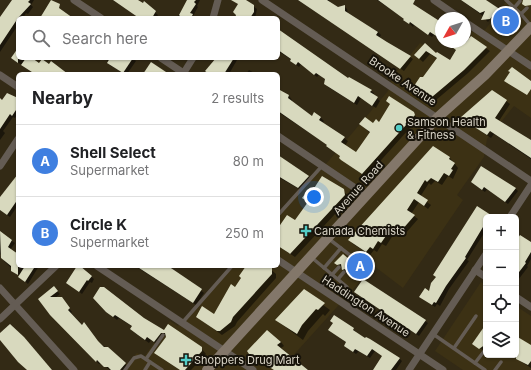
<!DOCTYPE html>
<meta charset="utf-8">
<style>
:root{--surface:#fff;--page:#f2f2f2;--text:#202124;--muted:#757577;--line:#e0e0e0;--accent:#376e6d}
body{margin:0;font-family:Inter,sans-serif;background:var(--page);color:var(--text)}
.controls{position:absolute;right:12px;bottom:12px;display:grid;overflow:hidden;border-radius:6px;box-shadow:0 1px 3px #0004}
.controls button{width:36px;height:36px;display:grid;place-items:center;padding:0;border:0;border-bottom:1px solid var(--line);background:var(--surface);color:var(--text);font:20px sans-serif}
.compass{position:absolute;left:435px;top:12px;width:36px;height:36px;border-radius:50%;background:var(--surface);box-shadow:0 1px 3px #0004;rotate:231deg}
.you{position:absolute;left:314px;top:197px;width:14px;height:14px;margin:-10px;border:3px solid #fff;border-radius:50%;background:#1a73e8;box-shadow:0 0 0 6px #1a73e833}
.badge{display:grid;place-items:center;width:26px;height:26px;border-radius:50%;background:var(--accent);color:#fff;font-size:13px;font-weight:700}
.pin{position:absolute;translate:-50% -50%;border:2px solid #fff;box-shadow:0 1px 4px #0006}
.list{margin:0;padding:0;list-style:none}
h2{display:flex;justify-content:space-between;align-items:center;height:52px;margin:0;padding:0 16px;font-size:17px}
h2 small{font-size:13px;font-weight:400;color:var(--muted)}
.list li{display:grid;grid-template-columns:26px 1fr auto;gap:12px;align-items:center;box-sizing:border-box;height:72px;padding:0 16px;border-top:1px solid var(--line)}
.list b{display:block;font-size:15px;white-space:nowrap}
.list p{margin:0;font-size:13px;white-space:nowrap;color:var(--muted)}
.list em{font-size:13px;font-style:normal;color:var(--muted)}
.icon{flex:none;width:22px;height:22px;fill:none;stroke:currentColor;stroke-width:2;stroke-linecap:round;stroke-linejoin:round}
.map{position:relative;flex:none;width:531px;height:370px;overflow:hidden}
.search{position:absolute;background:var(--surface);box-shadow:0 1px 3px #0004;left:16px;top:16px;width:264px;height:44px;display:flex;align-items:center;gap:10px;box-sizing:border-box;padding:0 14px;border-radius:6px;color:var(--muted);font-size:15px}
.panel{position:absolute;background:var(--surface);box-shadow:0 1px 3px #0004;left:16px;top:72px;width:264px;height:196px;border-radius:6px}
.map>svg:first-child{display:block}
</style>
<div class="map">
<svg width="531" height="370" viewBox="0 0 531 370">
<rect width="100%" height="100%" fill="#332a15"/>
<g fill="#3c3114">
<path d="M507,0h24v118l-17,-12 -27,33 -3,18 -27,38 6,5 -60,88 -29,-22 -94,104h-159l16,-17 7,4 26,-36 8,5 54,-60h46v-51l42,-44 68,-80 5,-15 27,-33 30,17 12,-18h3v-5l3,-5 17,-2z"/>
<path d="M481,282l5,4v69h30v-49l15,10v54h-68l-28,-19z"/>
</g>
<g fill="#0007">
<path d="M13,0h21l-3,5 2,2 -5,7 -2,-1 -3,5h-5v7l-18,27v-33z"/>
<path d="M113,0h21l9,4 1,-1 14,12 -2,3h-16z"/>
<path d="M188,0h12l-3,6 1,1 -5,9 2,2h-18z"/>
<path d="M240,0h4l13,9 -2,9h-20z"/>
<path d="M298,0h31l2,4 7,5 6,-3 3,3 1,5 30,18 3,3 -2,3 34,21 -9,12z"/>
<path d="M377,0h33l6,7 25,16v17l-7,-5 -2,2 -18,-12 -1,2 -8,-8z"/>
<path d="M461,0h24l12,10 -9,12 -2,-2v-5l-3,1z"/>
<path d="M499,11l18,18 -3,3 -18,-17z"/>
<path d="M278,31l71,49 22,11 3,2 -1,2 7,6 -4,7 -15,-10 -4,7 -29,-18 -2,-8 -7,-4 -2,2 -16,-13 -2,3 -8,-6 1,-1 -14,-9z"/>
<path d="M465,38l3,2 3,-2 19,13 -22,22 -32,27 -18,-10 -3,-4 9,-8 14,-19 -8,-5 -7,8 -8,-7 10,-11 11,11 14,6 7,-11 -12,-8h20z"/>
<path d="M18,51v7h12l9,7h10l18,9h-32l-19,-13z"/>
<path d="M104,58h29l3,3 -9,13h-2l-14,-8 -3,-3 1,-1z"/>
<path d="M217,58h19l1,2 -8,14h-20z"/>
<path d="M249,70l7,4h-10z"/>
<path d="M278,90l11,6 3,4 -1,2 21,15h8l4,4 -2,2 26,18 -3,5 12,8 13,-21 -10,-9 20,-1 33,-10 5,6 -52,58 -20,-14 -5,-7 -13,-11 -50,-33z"/>
<path d="M9,94l9,6v14l-3,4 -2,-1 -10,14 2,2 -5,7v-36l6,-9z"/>
<path d="M506,101l4,3 -11,17 32,21v17l-37,-25 -3,4 -26,-17z"/>
<path d="M433,147l17,11 8,10 -5,11 -5,-3 -6,9 -7,-4 -4,4 -2,-2 -9,14 11,8 -3,4 -9,-7 -8,12 7,5 -13,15 -8,-5 -11,17 -4,-2 -5,8 -3,-2 -4,5 -17,-11 -3,-4z"/>
<path d="M278,156l33,23 -10,11 -23,-13z"/>
<path d="M18,176v29l-8,12 -10,-7v-9z"/>
<path d="M475,185l40,3 3,3 -10,13 -21,-15 -2,3z"/>
<path d="M344,192l5,4v3l-54,58 -17,-11v-20l2,1 15,-5 13,-19 -4,-5z"/>
<path d="M478,207l14,10h-6v13l-19,30 2,1 -20,28 -9,17 -3,-2 -2,3 -11,-7 6,-8z"/>
<path d="M0,234l15,9 -5,7 8,5v11h21l-11,18 -24,-23 -1,-4 -3,-3z"/>
<path d="M531,243v16l-4,7 1,1 -10,13 -2,-1v-35z"/>
<path d="M362,257l13,11 -12,12 65,43 -9,13 -61,-41 -3,-3 7,-10 -10,-9 -1,1 -3,-2h-2l-10,-9 13,-3 3,4v2l3,-1z"/>
<path d="M78,266l16,13 -2,4 -2,-1 -8,12 -12,-10z"/>
<path d="M135,266h33l36,27 -8,12z"/>
<path d="M223,266h12l-6,4z"/>
<path d="M247,266h20l9,8v4l-39,44 -2,4 -13,9 -25,-18 17,-2 28,-36z"/>
<path d="M54,288l6,6 -5,4 9,4 8,10 -1,1 29,31 7,4 21,19 -3,3h-15l-9,-7 -2,1 -42,-44 -17,-21z"/>
<path d="M304,291l26,19 -5,6 -2,-2 -15,17 -5,9 -27,-20z"/>
<path d="M107,312l36,6 21,14 37,16 5,6 -15,16h-11l-21,-14 8,-20h-3l-6,9 -7,-5 -2,3 -14,-10 -4,-4 2,-2 -14,-9 -2,2z"/>
<path d="M486,324v28l-12,-8z"/>
<path d="M353,329l3,3 -1,1 44,25 3,3 -6,9h-22l9,-14 -8,-5 -5,7 -11,-7 -3,3 -11,-8 2,-3 -18,-13z"/>
<path d="M267,331l14,11 3,4 -3,2 27,22h-34z"/>
<path d="M516,337l15,10v21l-20,-13h5z"/>
</g>
<g fill="#d8d9be">
<path d="M12,0h18l-2,2 3,2 -13,14 -18,27v-28z"/>
<path d="M51,0l9,4 -1,4 14,10h-33z"/>
<path d="M113,0h25l5,3 1,-2 12,10 -4,7h-13z"/>
<path d="M187,0h9l-2,2 2,2 -6,9 3,1 -2,4h-9l-3,-3z"/>
<path d="M231,0h15l8,5v7l-4,6h-15l1,-3 -3,-3 5,-8z"/>
<path d="M298,0h29l11,7 7,-2v6l33,21 -2,3 11,7 24,14 -11,13z"/>
<path d="M378,0h37l-2,4 28,18v17l-11,-7 -2,3 -18,-13 -1,2 -6,-4 1,-1z"/>
<path d="M461,0h25l12,8 15,16 -5,4 -14,-14 -4,5 -9,1 4,-9 -5,2z"/>
<path d="M523,0h8v5l-6,1 -3,-2z"/>
<path d="M278,29l70,49 1,-1 23,13 -2,2 8,5 -6,9 -14,-10 -4,7 -30,-19 1,-5 -9,-6 -2,2 -16,-13 -2,3 -6,-4 1,-2 -13,-9z"/>
<path d="M471,36l16,11 -23,23 -32,27 -18,-11 6,-9h3l14,-19 -11,-7 -7,8 -5,-4 11,-12 11,10 1,-1 13,8 6,-10 -11,-8h21z"/>
<path d="M18,48v15l-7,-5z"/>
<path d="M26,58h6l7,5 3,-4 7,5 2,-3 17,13h-33l-14,-9z"/>
<path d="M110,58h23l-10,15 -16,-10z"/>
<path d="M216,58h18l-10,16h-15l-4,-3z"/>
<path d="M151,62l18,12h-26z"/>
<path d="M512,67l19,14v8l-4,6 -23,-14 6,-9 -2,-1z"/>
<path d="M278,89l11,6 -1,3 24,18 2,-4 7,5 -2,3 26,17 -4,5 15,10 14,-20 -11,-8 6,-7 8,6 3,-4 3,3 11,-18 -4,-3 3,-5 25,16 1,3 -53,59 -21,-14 -2,-2 1,-2 -14,-10 1,-1 -49,-34z"/>
<path d="M492,90l15,10 -12,18 36,22v18l-41,-27 -3,4 -27,-17z"/>
<path d="M7,93l11,5v9l-6,9 -2,-2 -10,15v-31l2,2z"/>
<path d="M433,146l17,11 -1,2 6,4 -4,6 2,1 -4,6 -5,-3 -6,9 -7,-4 -4,4 -2,-2 -8,13 11,7 -4,6 -10,-7 -7,11 8,5 -14,16 -8,-5 -12,17 -3,-2 -5,8 -3,-2 -4,5 -18,-12z"/>
<path d="M278,155l31,21 -11,12 -20,-12z"/>
<path d="M481,166l35,22 -11,14 -21,-15 -2,3 -11,-8z"/>
<path d="M18,174v25l-11,16 -7,-5v-13z"/>
<path d="M322,176l22,13 1,6 -55,59 -1,-1 -11,-7v-18l9,-13 8,5 13,-18 -6,-4 3,-4 4,2z"/>
<path d="M477,206l17,11h-8v5l-21,35 1,1 -20,28 -10,17 -2,-1 -2,3 -13,-8 6,-9 4,3 2,-8 5,-6 -3,-2z"/>
<path d="M0,231l12,9 -4,7 10,7v21l-7,-4v-5l-10,-8z"/>
<path d="M520,235l11,7v10l-6,10 1,1 -10,13v-35z"/>
<path d="M343,254l7,6 -1,2 2,3 3,-1 8,-9 10,9 -14,15 -10,-8 -1,1 -2,-3 -3,1 -1,-6 -4,1 -3,-2z"/>
<path d="M25,266l9,2 -9,14 -7,-5z"/>
<path d="M77,266h3l12,10 -4,5 -1,-1 -8,12 -13,-9z"/>
<path d="M136,266h32l34,23 -9,14z"/>
<path d="M246,266h23l3,2v6l-39,43 -2,5 -11,9h-3l-21,-14 6,-11 12,8 17,-30 4,3 6,-9 -2,-2z"/>
<path d="M363,279l63,41 -10,14 -62,-42z"/>
<path d="M54,286l4,5 -8,6h12l8,11 -2,2 14,15 2,-3 14,19 6,6h4l18,16 -6,7h-9l-3,-3h-4l-7,-7 -1,2 -46,-47 -12,-16z"/>
<path d="M100,287h4l40,31 20,12 4,-6 34,23v4l-17,19h-5l-26,-17 12,-16 -1,-4h-4l-7,9 -7,-5 -2,3 -7,-5 -8,-6 2,-3 -17,-11 -2,2 -7,-5 -13,-14z"/>
<path d="M304,289l21,14 -7,7 -2,-1 -14,16 -5,9 -22,-14z"/>
<path d="M334,315l20,13 -1,2 12,8 1,-1 4,2 30,19 -9,12h-18l9,-14 -10,-7 -5,7 -12,-7 -2,3 -9,-6 2,-4 -18,-12 5,-7 -3,-2z"/>
<path d="M10,324l14,13 28,33h-25l-9,-8 -18,-22v-7z"/>
<path d="M486,324v20l-7,5 -7,-5z"/>
<path d="M267,330l14,12 -4,3 31,25h-34l-25,-16 -2,-3 1,-1z"/>
<path d="M516,336l15,9v16l-3,4 -12,-6z"/>
</g>
<g fill="none" stroke-linecap="round" stroke-linejoin="round">
<g stroke="#645c54" stroke-width="3.5">
<path d="M506,0l15,14 6,-6"/>
<path d="M514,8l6,-7"/>
<path d="M521,14l10,12"/>
<path d="M278,215l44,-49"/>
<path d="M329,239l26,20 -3,3"/>
<path d="M311,257l36,30"/>
<path d="M324,268l17,-20"/>
<path d="M338,279l6,-7"/>
<path d="M320,288l19,-21"/>
<path d="M182,323l50,-57"/>
<path d="M433,334l52,36"/>
<path d="M454,348l22,-32"/>
<path d="M146,359l17,-24"/>
<path d="M475,363l10,-13"/>
<path d="M125,370l9,-12 7,-2 21,14"/>
<path d="M145,370l5,-8"/>
<path d="M495,370l6,-8"/>
</g>
<g stroke="#645c54" stroke-width="7">
<path d="M74,0l27,18"/>
<path d="M262,0l269,181"/>
<path d="M434,0l26,18"/>
<path d="M213,18l5,-18"/>
<path d="M465,22l66,44"/>
<path d="M161,58l24,16"/>
<path d="M183,74l10,-16"/>
<path d="M0,75l18,12"/>
<path d="M278,136l89,60"/>
<path d="M0,166l18,-27"/>
<path d="M510,217l21,-32"/>
<path d="M278,260l165,110"/>
<path d="M97,266l156,104"/>
<path d="M475,270l11,7"/>
<path d="M0,288l74,82"/>
<path d="M516,297l15,10"/>
<path d="M0,319l56,-53"/>
<path d="M409,370l77,-116"/>
</g>
<path stroke="#83776a" stroke-width="10" d="M207,370l230,-252 48,-43 46,-48"/>
</g>
<g fill="#54cdc7" stroke="#17130a" stroke-width="1.5">
<circle cx="399" cy="128" r="4"/>
<path d="M304 225h4v4h4v4h-4v4h-4v-4h-4v-4h4z"/>
<path d="M184 354h4v4h4v4h-4v4h-4v-4h-4v-4h4z"/>
</g>
<g text-anchor="middle" dominant-baseline="central" stroke-width="4" stroke-linejoin="round" paint-order="stroke">
<g font-size="11" fill="#d9d4c7" stroke="#17130a">
<text transform="translate(403 81) rotate(34)">Brooke Avenue</text>
<text transform="translate(358 188) rotate(-48)">Avenue Road</text>
<text transform="translate(366 306) rotate(33)">Haddington Avenue</text>
</g>
<g font-size="11" fill="#d9d4c7" stroke="#17130a" text-anchor="start">
<text x="407" y="122">Samson Health<tspan x="407" dy="13">&amp; Fitness</tspan></text>
<text x="314" y="231">Canada Chemists</text>
<text x="194" y="360">Shoppers Drug Mart</text>
</g>
</g>
</svg>
<div class="controls">
<button>+</button>
<button>−</button>
<button><svg class="icon" aria-label="locate" viewBox="0 0 24 24"><circle cx="12" cy="12" r="6"/><path d="M12 2v4M12 18v4M2 12h4M18 12h4"/></svg></button>
<button><svg class="icon" aria-label="layers" viewBox="0 0 24 24"><path d="M12 4l9 5-9 5-9-5zM3 14l9 5 9-5"/></svg></button>
</div>
<svg class="compass" viewBox="-18 -18 36 36"><path d="M0-13l5 13h-10z" fill="#e53935"/><path d="M0 13l5-13h-10z" fill="#757577"/></svg>
<div class="you"></div>
<div class="pin badge" style="left:360px;top:266px;background:#3f7fe0">A</div>
<div class="pin badge" style="left:506px;top:21px;background:#3f7fe0">B</div>
<div class="search"><svg class="icon" aria-label="search" viewBox="0 0 24 24"><circle cx="10" cy="10" r="6"/><path d="M15 15l6 6"/></svg>Search here</div>
<section class="panel">
<h2>Nearby<small>2 results</small></h2>
<ul class="list">
<li><span class="badge" style="background:#3f7fe0">A</span><div><b>Shell Select</b><p>Supermarket</p></div><em>80 m</em></li>
<li><span class="badge" style="background:#3f7fe0">B</span><div><b>Circle K</b><p>Supermarket</p></div><em>250 m</em></li>
</ul>
</section>
</div>
